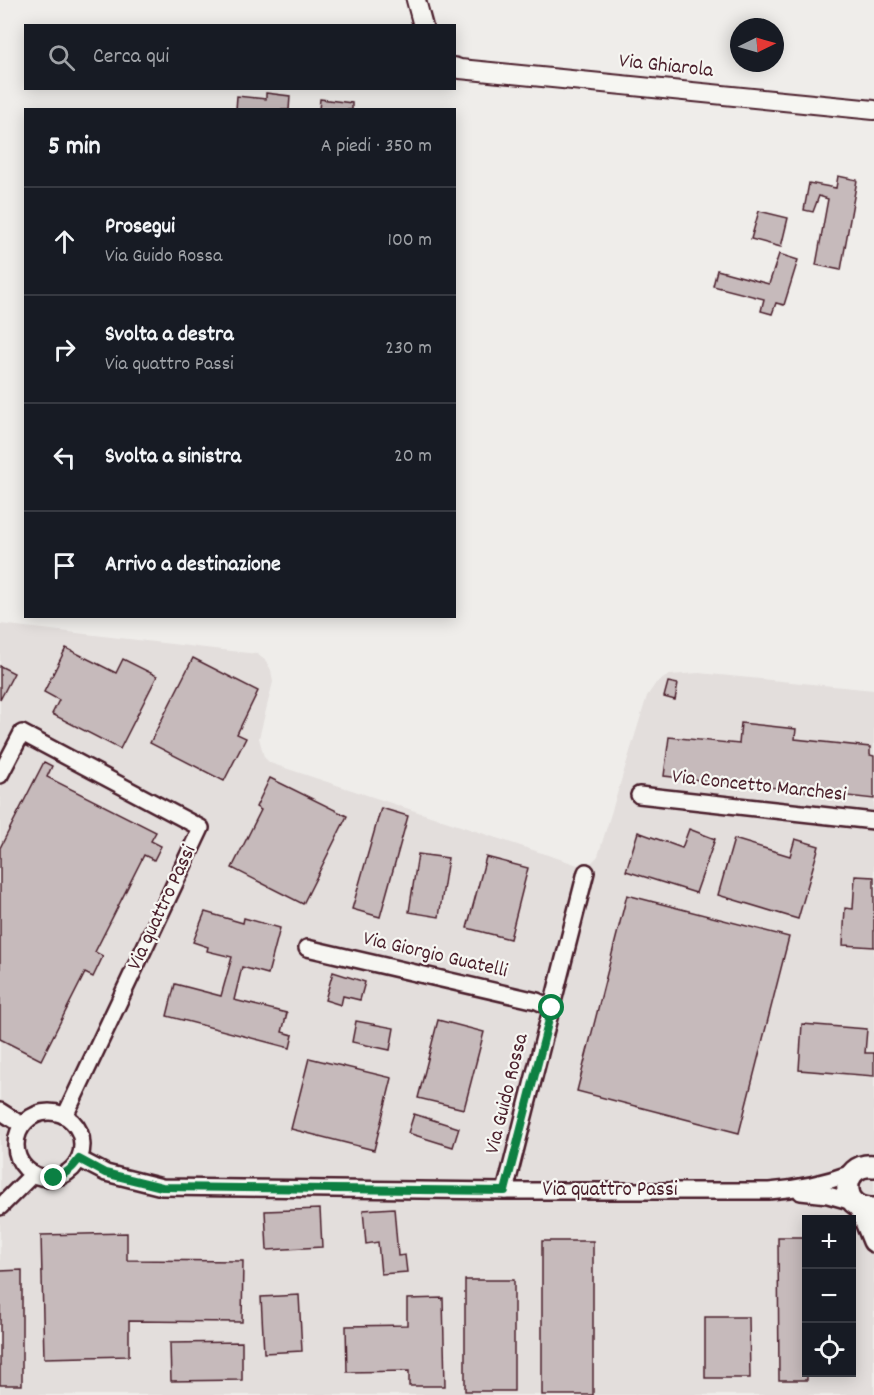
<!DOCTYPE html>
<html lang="it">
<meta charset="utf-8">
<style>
:root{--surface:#171b24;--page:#20242c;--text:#f1f3f6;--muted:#9ea1a6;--line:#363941}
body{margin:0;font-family:Dekko,sans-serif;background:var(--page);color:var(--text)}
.controls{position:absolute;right:18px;bottom:18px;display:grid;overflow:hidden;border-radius:0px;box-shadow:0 3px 15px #0003}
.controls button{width:54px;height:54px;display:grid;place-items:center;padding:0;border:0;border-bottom:2px solid var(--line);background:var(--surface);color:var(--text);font:30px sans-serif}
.compass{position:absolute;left:730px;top:18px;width:54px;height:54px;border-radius:50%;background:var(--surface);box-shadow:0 3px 15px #0003;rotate:85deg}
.stop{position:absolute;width:18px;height:18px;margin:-14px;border:4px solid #0b8043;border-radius:50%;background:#fff}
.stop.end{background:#0b8043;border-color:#fff;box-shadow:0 2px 6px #0008}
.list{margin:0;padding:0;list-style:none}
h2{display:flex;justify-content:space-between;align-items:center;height:78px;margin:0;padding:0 24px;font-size:26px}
h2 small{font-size:20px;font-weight:400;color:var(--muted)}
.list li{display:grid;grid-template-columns:39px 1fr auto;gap:18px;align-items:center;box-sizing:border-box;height:108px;padding:0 24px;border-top:2px solid var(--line)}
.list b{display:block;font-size:22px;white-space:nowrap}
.list p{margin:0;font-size:20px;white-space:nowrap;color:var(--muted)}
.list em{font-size:20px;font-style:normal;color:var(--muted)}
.icon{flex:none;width:33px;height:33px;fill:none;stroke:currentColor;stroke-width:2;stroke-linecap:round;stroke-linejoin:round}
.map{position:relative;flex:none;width:874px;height:1395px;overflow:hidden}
.search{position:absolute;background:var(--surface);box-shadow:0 3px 15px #0003;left:24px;top:24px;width:432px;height:66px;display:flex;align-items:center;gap:15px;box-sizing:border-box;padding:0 21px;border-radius:0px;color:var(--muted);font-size:22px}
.panel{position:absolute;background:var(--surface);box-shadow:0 3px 15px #0003;left:24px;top:108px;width:432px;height:510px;border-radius:0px}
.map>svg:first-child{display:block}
</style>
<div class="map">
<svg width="874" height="1395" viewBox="0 0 874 1395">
<rect width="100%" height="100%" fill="#efedea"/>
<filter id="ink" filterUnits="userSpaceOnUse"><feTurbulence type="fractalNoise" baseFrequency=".0167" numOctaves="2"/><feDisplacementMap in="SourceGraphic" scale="12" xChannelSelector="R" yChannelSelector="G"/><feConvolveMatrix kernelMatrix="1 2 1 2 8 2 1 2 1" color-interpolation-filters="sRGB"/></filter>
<g filter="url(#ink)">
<path fill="#e3dedc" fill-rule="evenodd" d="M0,624l257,30 9,7 5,9 2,12 -14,56 5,19 6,6 308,102 14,-3 6,-6 49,-160 9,-13 13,-8 30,-2 175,17v705h-874zM806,1220h46v152h-46z"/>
<g fill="#c6babb" stroke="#4a1f2b" stroke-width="1.5">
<path d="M266,93l24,3 -1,14h-53l1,-14 29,3z"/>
<path d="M320,99l32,4v7h-33z"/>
<path d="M838,176l19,4 -16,90 -25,-5 12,-66 -9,-3 -6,16 -9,-2 5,-27 27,5z"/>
<path d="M759,211l29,7 -7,29 -30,-8z"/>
<path d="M779,254l19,6 -14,45 -8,-2 -4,11 -11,-3 3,-12 -51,-13 4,-16 52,14z"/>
<path d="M66,648l50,25 7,-14 34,17 -37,73 -68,-35 7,-14 -15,-8z"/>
<path d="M193,658l65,33 -21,43 9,4 -22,43 -74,-38z"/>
<path d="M0,666l14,7 -14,27z"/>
<path d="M668,682l10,2 -3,16 -11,-3z"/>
<path d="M741,723l55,6 -1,10 75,8v8l4,1v43l-123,-14 -14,-4 -1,3 -72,-8 5,-39 70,7z"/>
<path d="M44,762l8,4 -5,11 109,55 -5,9 10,5 -7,14 -10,-5 -49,97 8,4 -10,21 -8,-4 -44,87 -41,-21v-191z"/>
<path d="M270,778l77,38 -44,88 -71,-36 29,-58 -5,-3z"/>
<path d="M381,808l27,8 -28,101 -28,-8z"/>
<path d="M689,829l26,10 -19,54 -70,-22 12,-39 44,16z"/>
<path d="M734,839l56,17 5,-17 24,7 -21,73 -80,-24z"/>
<path d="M418,854l30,4 -9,59 -30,-5z"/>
<path d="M486,857l42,11 -18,71 -43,-11z"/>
<path d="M855,876l19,1v70l-31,-2 2,-37 8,1z"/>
<path d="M627,895l162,42 -50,196 -162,-42z"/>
<path d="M205,912l38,11 1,-5 36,10 -12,46 -26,-7 -8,33 53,13 -5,19 11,3 -3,13 -123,-32 8,-32 46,12 11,-39 -25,-6 1,-4 -15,-5z"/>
<path d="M333,972l32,10 -5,18 -17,-4 -2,9 -16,-5z"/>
<path d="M438,1020l46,12 -20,77 -46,-11z"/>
<path d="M356,1021l38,7 -4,22 -38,-8z"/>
<path d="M802,1024l65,5 -2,24h9v23l-75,-6z"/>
<path d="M309,1058l83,20 -18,72 -83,-21z"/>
<path d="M414,1114l45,14 -6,19 -45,-14z"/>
<path d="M394,1208l4,48 7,-1 2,17 -26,2 -3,-32 -12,2 -3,-34z"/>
<path d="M320,1209l2,38 -55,3 -2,-39z"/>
<path d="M127,1233v27l116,1 -1,61 -113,-1v35l-85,2 -3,-123z"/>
<path d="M778,1237h29v143h-28z"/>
<rect x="542" y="1241" width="51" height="154"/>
<path d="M22,1270v115h-22v-114z"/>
<rect x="465" y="1280" width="49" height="111"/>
<path d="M299,1295l3,56 -38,2 -3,-56z"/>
<path d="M443,1298l2,88h-36v-15l-62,1 -1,-46 61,-1v-26z"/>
<path d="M705,1317h44l1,61h-45z"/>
<path d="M242,1342v38l-71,1 -1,-38z"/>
</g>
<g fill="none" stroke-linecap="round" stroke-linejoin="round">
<g stroke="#4a1f2b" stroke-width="20">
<g id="minor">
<path d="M0,775l22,-42 179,95 -136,288"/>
<path d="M639,795l235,26"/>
<path d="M307,948l230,53 15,7"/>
<path d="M0,1111l22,14"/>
<circle cx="49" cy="1145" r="33"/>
<path d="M79,1159l27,14 56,14 343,4h264c29,-2 56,-8 83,-18"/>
<path d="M505,1191l81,-319"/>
<path d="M801,1192l27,3 25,7"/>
<path d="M0,1207l33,-33"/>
</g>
</g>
<g stroke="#4a1f2b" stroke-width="22">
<g id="tertiary">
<path d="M416,0l7,26"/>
<path d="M454,67l6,2 414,41"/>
</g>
</g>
<g stroke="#4a1f2b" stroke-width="26">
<g id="secondary">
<path d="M874,1166c-34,-4 -36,45 0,43"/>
<path d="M860,1207l14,34"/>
</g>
</g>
<use href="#minor" stroke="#f6f6f2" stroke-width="15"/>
<use href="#tertiary" stroke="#f6f6f2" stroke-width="18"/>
<use href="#secondary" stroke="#f6f6f2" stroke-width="21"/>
</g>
</g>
<g fill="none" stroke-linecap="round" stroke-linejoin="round" filter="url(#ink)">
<path stroke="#0b8043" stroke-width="8" d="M54,1178c12,-4 18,-9 25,-19l26,14 57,14 343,4 47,-183"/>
</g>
<g text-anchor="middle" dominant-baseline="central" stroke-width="4.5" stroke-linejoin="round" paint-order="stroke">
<g font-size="21" fill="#4a1f2b" stroke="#f6f6f2">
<text transform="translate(666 67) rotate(6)">Via Ghiarola</text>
<text transform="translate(759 787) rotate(6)">Via Concetto Marchesi</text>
<text transform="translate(163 908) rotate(-65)">Via quattro Passi</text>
<text transform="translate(435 956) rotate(13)">Via Giorgio Guatelli</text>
<text transform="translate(508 1094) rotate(-76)">Via Guido Rossa</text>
<text x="610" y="1191">Via quattro Passi</text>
</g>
</g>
</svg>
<div class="controls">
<button>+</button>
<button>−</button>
<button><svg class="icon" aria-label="locate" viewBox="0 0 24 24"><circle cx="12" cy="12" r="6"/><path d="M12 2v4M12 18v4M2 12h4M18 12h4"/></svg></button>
</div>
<svg class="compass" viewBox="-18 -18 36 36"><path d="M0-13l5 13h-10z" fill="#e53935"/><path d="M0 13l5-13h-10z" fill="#9ea1a6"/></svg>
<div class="stop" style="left:552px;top:1008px"></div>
<div class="stop end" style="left:54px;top:1178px"></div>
<div class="search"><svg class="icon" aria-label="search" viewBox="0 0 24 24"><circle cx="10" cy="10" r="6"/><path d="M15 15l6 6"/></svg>Cerca qui</div>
<section class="panel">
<h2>5 min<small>A piedi · 350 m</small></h2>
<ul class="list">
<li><svg class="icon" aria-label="ahead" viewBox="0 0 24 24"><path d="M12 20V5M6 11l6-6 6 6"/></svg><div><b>Prosegui</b><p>Via Guido Rossa</p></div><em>100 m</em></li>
<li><svg class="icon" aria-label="right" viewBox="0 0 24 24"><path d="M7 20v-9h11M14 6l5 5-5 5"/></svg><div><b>Svolta a destra</b><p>Via quattro Passi</p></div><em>230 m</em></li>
<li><svg class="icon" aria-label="left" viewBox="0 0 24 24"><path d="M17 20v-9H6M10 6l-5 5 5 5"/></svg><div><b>Svolta a sinistra</b></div><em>20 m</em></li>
<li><svg class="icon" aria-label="arrive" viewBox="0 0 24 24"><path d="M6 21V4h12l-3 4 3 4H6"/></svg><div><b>Arrivo a destinazione</b></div></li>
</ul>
</section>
</div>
